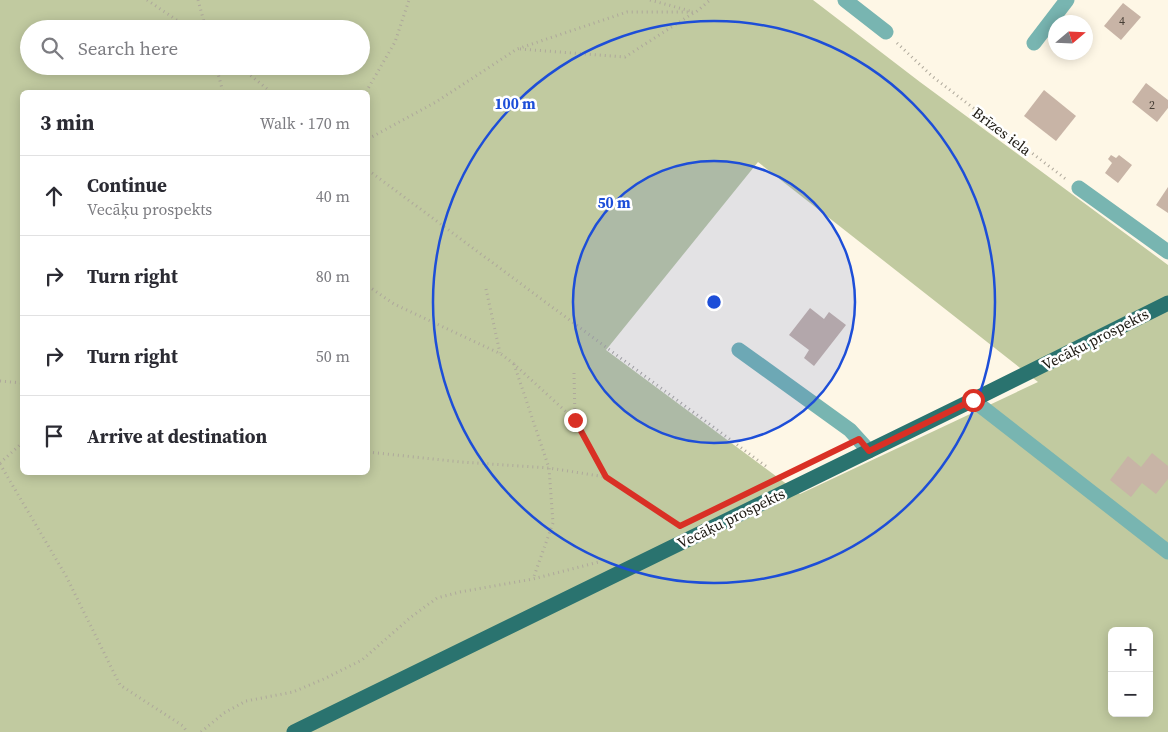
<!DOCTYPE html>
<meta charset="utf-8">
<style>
:root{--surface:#fff;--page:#f2f2f3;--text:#2b2b33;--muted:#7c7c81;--line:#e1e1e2}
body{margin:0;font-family:"Source Serif 4",serif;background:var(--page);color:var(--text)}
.controls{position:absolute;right:15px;bottom:15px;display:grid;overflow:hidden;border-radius:8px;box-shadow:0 2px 12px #0003}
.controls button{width:45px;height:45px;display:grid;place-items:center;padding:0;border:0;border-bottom:1px solid var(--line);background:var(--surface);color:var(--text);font:25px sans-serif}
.compass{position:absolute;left:1048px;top:15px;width:45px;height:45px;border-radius:50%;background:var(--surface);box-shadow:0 2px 12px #0003;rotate:71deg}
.stop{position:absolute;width:15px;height:15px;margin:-11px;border:4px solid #d93025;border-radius:50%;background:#fff}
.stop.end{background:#d93025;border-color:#fff;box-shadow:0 1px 5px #0008}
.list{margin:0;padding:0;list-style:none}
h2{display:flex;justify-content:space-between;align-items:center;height:65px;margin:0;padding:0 20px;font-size:21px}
h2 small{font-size:16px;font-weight:400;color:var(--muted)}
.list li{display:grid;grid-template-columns:32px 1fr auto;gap:15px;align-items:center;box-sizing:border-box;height:80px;padding:0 20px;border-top:1px solid var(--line)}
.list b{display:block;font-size:19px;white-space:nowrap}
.list p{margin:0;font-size:16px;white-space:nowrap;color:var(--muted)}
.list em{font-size:16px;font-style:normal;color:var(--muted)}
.icon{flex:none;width:28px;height:28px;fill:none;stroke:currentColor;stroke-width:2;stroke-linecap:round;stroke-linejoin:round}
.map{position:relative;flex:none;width:1168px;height:732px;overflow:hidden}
.search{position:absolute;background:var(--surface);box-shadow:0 2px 12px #0003;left:20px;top:20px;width:350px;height:55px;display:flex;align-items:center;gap:12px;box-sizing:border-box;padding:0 18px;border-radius:28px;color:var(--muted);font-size:19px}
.panel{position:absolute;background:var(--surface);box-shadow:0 2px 12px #0003;left:20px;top:90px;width:350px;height:385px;border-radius:8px}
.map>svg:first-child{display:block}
</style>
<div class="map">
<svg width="1168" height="732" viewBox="0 0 1168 732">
<rect width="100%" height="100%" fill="#fef7e6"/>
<path fill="#c1caa0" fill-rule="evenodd" d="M0,0h813l107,82 248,183v467h-1168zM29,29h332v37h-332zM22,92h346v380h-346zM758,162l280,220 -238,112 -194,-144zM1112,631h37v82h-37z"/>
<g fill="#c8b4a6">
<path d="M1123,3l18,14 -20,23 -17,-14z"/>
<path d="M1146,83l22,17v8l-11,14 -25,-20z"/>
<path d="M1044,90l32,26 -20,25 -32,-25z"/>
<path d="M1111,155l5,3 3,-3 13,10 -14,18 -13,-10 7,-10 -4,-4z"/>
<path d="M1168,187v26l-12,-8z"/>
<path d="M810,308l14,11 5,-7 17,13 -32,41 -10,-8 5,-8 -20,-15z"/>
<path d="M1152,453l16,13v13l-12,15 -14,-11 -11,14 -21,-17 18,-24 13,11z"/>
</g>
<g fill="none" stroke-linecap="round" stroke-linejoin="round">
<g stroke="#aea89b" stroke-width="3" stroke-dasharray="1 4" stroke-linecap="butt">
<path d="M147,0l43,29"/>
<path d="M198,0l8,29"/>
<path d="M650,0l40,11"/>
<path d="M897,43l36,34 134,103"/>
<path d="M520,49l105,8 70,-45"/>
<path d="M216,66l7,26"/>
<path d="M239,66l32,26"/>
<path d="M366,92l29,-50 14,-42"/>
<path d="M368,139l68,-37 81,-53 110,-37h69l14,-12"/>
<path d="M368,170l399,297"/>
<path d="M368,286l26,18 107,50 13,10 61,56 31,57 74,48"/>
<path d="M486,289l14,64"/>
<path d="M514,364l35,104 4,55 -20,56"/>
<path d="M574,373l1,46"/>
<path d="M0,381l22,2"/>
<path d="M368,452l93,10 88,6 57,9"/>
<path d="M0,463l22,-20"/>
<path d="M0,464l66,112 54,109 63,41 4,6"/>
<path d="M201,732l23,-19 22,-12 47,-9 33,-14 36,-18 49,-43 26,-19 23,-6 73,-13 66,-17"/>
</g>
<g stroke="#78b5b1" stroke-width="15">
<path d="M845,0l41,32"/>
<path d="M1034,43l33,-43"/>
<path d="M1079,188l89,64"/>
<path d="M739,350l111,80 19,21"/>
<path d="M973,400l195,152"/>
</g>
<path stroke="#2a736f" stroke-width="15" d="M294,732l679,-332 195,-97"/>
</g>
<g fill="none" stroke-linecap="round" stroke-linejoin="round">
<path stroke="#d93025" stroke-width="6" d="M575,420l31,57 74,49 179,-87 10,12 104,-51"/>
</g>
<circle cx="714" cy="302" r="141" fill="#1d4ed8" fill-opacity=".12"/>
<g fill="none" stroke="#1d4ed8" stroke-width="2.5">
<circle cx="714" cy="302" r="141"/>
<circle cx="714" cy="302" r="281"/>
</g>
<g text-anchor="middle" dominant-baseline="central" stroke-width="5" stroke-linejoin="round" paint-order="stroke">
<g font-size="12" fill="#473f36">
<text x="1122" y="21">4</text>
<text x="1152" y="105">2</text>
</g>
<g font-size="15" fill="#1c1811" stroke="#fff">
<text transform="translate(1002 131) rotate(37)">Brīzes iela</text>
<text transform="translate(1095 339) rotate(-27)">Vecāķu prospekts</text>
<text transform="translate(731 518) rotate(-26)">Vecāķu prospekts</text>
</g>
</g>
<circle cx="714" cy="302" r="8" fill="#1d4ed8" stroke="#fff" stroke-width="2.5"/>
<g font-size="15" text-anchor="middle" font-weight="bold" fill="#1d4ed8" stroke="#fff" stroke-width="5" stroke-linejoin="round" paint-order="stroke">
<text x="515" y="109">100 m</text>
<text x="614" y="208">50 m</text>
</g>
</svg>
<div class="controls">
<button>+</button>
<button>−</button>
</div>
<svg class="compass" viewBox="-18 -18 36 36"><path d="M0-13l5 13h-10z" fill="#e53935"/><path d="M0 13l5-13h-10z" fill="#7c7c81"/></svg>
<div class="stop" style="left:973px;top:400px"></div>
<div class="stop end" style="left:575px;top:420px"></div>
<div class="search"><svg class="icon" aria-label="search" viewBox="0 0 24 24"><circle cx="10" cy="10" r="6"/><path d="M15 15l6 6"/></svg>Search here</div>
<section class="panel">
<h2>3 min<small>Walk · 170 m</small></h2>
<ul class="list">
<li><svg class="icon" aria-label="ahead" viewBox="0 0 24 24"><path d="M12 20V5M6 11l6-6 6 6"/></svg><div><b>Continue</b><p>Vecāķu prospekts</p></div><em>40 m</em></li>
<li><svg class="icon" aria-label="right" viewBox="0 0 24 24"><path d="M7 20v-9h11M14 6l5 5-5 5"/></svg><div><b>Turn right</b></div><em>80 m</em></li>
<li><svg class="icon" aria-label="right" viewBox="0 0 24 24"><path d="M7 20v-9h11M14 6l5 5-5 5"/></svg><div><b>Turn right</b></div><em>50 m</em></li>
<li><svg class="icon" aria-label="arrive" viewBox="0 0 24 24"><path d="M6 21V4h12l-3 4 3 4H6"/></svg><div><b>Arrive at destination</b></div></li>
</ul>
</section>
</div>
